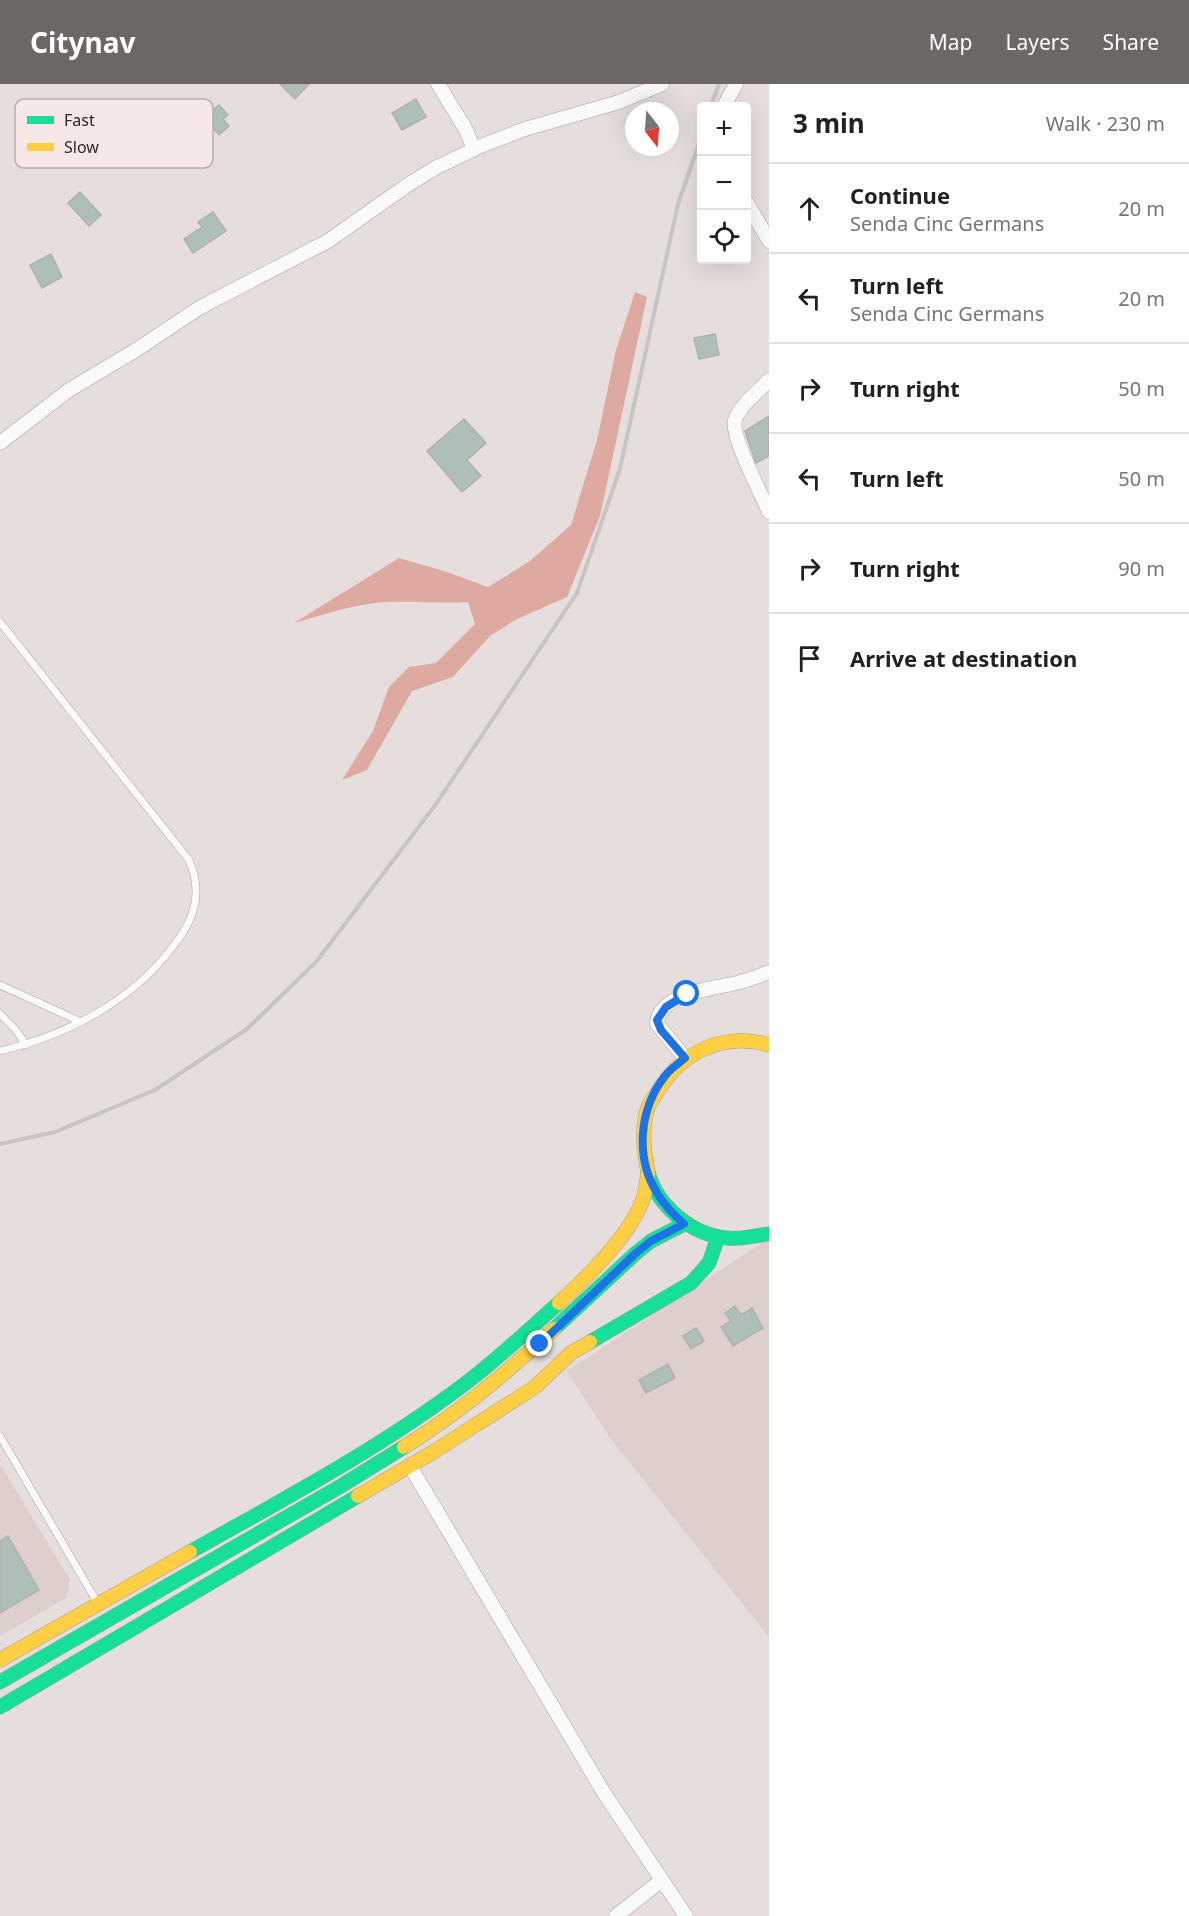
<!DOCTYPE html>
<meta charset="utf-8">
<style>
:root{--surface:#fff;--page:#f6f6f6;--text:#202124;--muted:#757577;--line:#e0e0e0;--accent:#6c6665}
body{margin:0;font-family:"Noto Sans",sans-serif;background:var(--page);color:var(--text)}
.controls{position:absolute;right:18px;top:18px;display:grid;overflow:hidden;border-radius:6px;box-shadow:0 6px 24px #0002}
.controls button{width:54px;height:54px;display:grid;place-items:center;padding:0;border:0;border-bottom:2px solid var(--line);background:var(--surface);color:var(--text);font:30px sans-serif}
.compass{position:absolute;left:625px;top:18px;width:54px;height:54px;border-radius:50%;background:var(--surface);box-shadow:0 6px 24px #0002;rotate:163deg}
.stop{position:absolute;width:18px;height:18px;margin:-14px;border:4px solid #1a73e8;border-radius:50%;background:#fff}
.stop.end{background:#1a73e8;border-color:#fff;box-shadow:0 2px 6px #0008}
.list{margin:0;padding:0;list-style:none}
h2{display:flex;justify-content:space-between;align-items:center;height:78px;margin:0;padding:0 24px;font-size:26px}
h2 small{font-size:20px;font-weight:400;color:var(--muted)}
.list li{display:grid;grid-template-columns:39px 1fr auto;gap:18px;align-items:center;box-sizing:border-box;height:90px;padding:0 24px;border-top:2px solid var(--line)}
.list b{display:block;font-size:22px;white-space:nowrap}
.list p{margin:0;font-size:20px;white-space:nowrap;color:var(--muted)}
.list em{font-size:20px;font-style:normal;color:var(--muted)}
.icon{flex:none;width:33px;height:33px;fill:none;stroke:currentColor;stroke-width:2;stroke-linecap:round;stroke-linejoin:round}
.map{position:relative;flex:none;width:769px;height:1832px;overflow:hidden}
header{display:flex;align-items:center;gap:36px;box-sizing:border-box;height:84px;padding:0 30px;background:var(--accent);color:#fff}
header strong{font-size:28px}
nav{display:flex;gap:33px;margin-inline-start:auto;font-size:21px}
main{display:flex}
aside{flex:1;background:var(--surface)}
.map>svg:first-child{display:block}
</style>
<header>
<strong>Citynav</strong>
<nav><a>Map</a><a>Layers</a><a>Share</a></nav>
</header>
<main>
<div class="map">
<svg width="769" height="1832" viewBox="0 0 769 1832">
<rect width="100%" height="100%" fill="#e6dedc"/>
<g fill="#dfcfcc">
<path d="M769,1154v399l-159,-199 -43,-67z"/>
<path d="M0,1380l70,116 -4,18 -66,38z"/>
</g>
<path fill="#dea9a0" d="M635,208l12,5 -47,219 -33,81 -52,23 -25,16 -37,41 -41,14 -45,79 -25,10 31,-49 16,-44 20,-20 27,-4 39,-39 -7,-22c-31,2 -62,-2 -93,1 -27,3 -55,13 -81,20l105,-65 48,14 41,15 42,-26 41,-36 26,-85 19,-90z"/>
<g fill="#adbfb7" stroke="#b2b0af" stroke-width="1.5">
<path d="M280,0h29l-14,15z"/>
<path d="M416,15l10,18 -24,13 -10,-17z"/>
<path d="M219,21l9,10 -5,4 6,7 -10,9 -15,-18z"/>
<path d="M80,108l21,23 -12,11 -21,-23z"/>
<path d="M213,128l13,19 -33,22 -9,-14 18,-12 -4,-5z"/>
<path d="M51,170l11,23 -20,11 -12,-23z"/>
<path d="M715,250l4,21 -20,4 -5,-21z"/>
<path d="M769,332v40l-13,7 -11,-32z"/>
<path d="M464,335l22,24 -19,17 14,16 -19,16 -35,-41z"/>
<path d="M735,1222l6,9 11,-7 11,20 -30,18 -12,-19 10,-6 -6,-8z"/>
<path d="M696,1244l8,13 -13,8 -8,-13z"/>
<path d="M668,1280l7,14 -29,15 -7,-13z"/>
<path d="M8,1452l31,54 -39,23v-72z"/>
</g>
<g fill="none" stroke-linecap="round" stroke-linejoin="round">
<g stroke="#a7a2a1" stroke-width="8">
<g id="lane">
<path d="M0,538l189,238c14,32 6,59 -15,85 -42,57 -107,90 -174,106"/>
<path d="M0,901l81,37"/>
<path d="M0,930l16,16 10,15"/>
<path d="M0,1352l97,166"/>
</g>
</g>
<g stroke="#a7a2a1" stroke-width="15">
<g id="street">
<path d="M438,0l27,44 9,21"/>
<path d="M724,22l12,-22"/>
<path d="M746,117l23,40"/>
<path d="M769,296c-11,12 -29,25 -34,40 -5,15 27,75 34,92"/>
<path d="M0,359l69,-53 67,-40 63,-42 129,-67 81,-57 28,-17 44,-21 44,-17 94,-27 43,-18"/>
<path d="M685,974l-28,-34c1,-31 58,-36 80,-41 11,-3 22,-7 32,-11"/>
<path d="M410,1382l194,327 82,123"/>
<path d="M616,1832l46,-36"/>
</g>
</g>
<g stroke="#a7a2a1" stroke-width="15">
<g id="fast">
<path d="M648,1088c9,34 44,63 79,66 13,2 29,-3 42,-4"/>
<path d="M554,1245l82,-76 15,-12 33,-17"/>
<path d="M590,1258l101,-59 18,-20 9,-26"/>
<path d="M190,1468c92,-52 187,-102 272,-166 34,-25 65,-55 97,-83"/>
<path d="M0,1598l341,-196 63,-39"/>
<path d="M0,1623l358,-211"/>
</g>
</g>
<g stroke="#a7a2a1" stroke-width="15">
<g id="slow">
<path d="M648,1088c-4,-22 -7,-42 0,-65 2,-5 7,-11 10,-16 23,-38 66,-60 111,-46"/>
<path d="M559,1219c28,-26 74,-70 85,-107 2,-7 3,-15 4,-23"/>
<path d="M404,1363c55,-34 103,-74 150,-118"/>
<path d="M358,1412l77,-45 100,-64 36,-34 19,-11"/>
<path d="M0,1576l190,-108"/>
</g>
</g>
<use href="#lane" stroke="#fbfafa" stroke-width="7"/>
<use href="#street" stroke="#fbfafa" stroke-width="14"/>
<use href="#fast" stroke="#16e098" stroke-width="14"/>
<use href="#slow" stroke="#ffcf43" stroke-width="14"/>
<g stroke="#c7c5c4" stroke-width="4">
<path d="M711,22l8,-22"/>
<path d="M0,1060l55,-12 100,-42 92,-61 69,-67 120,-158 141,-211 43,-124 58,-265 24,-69"/>
</g>
</g>
<g fill="none" stroke-linecap="round" stroke-linejoin="round">
<path stroke="#1a73e8" stroke-width="8" d="M540,1260l96,-91 15,-12 33,-17c-10,-9 -20,-19 -27,-31 -22,-36 -18,-84 8,-117 5,-7 13,-12 20,-18l-24,-28 -4,-10 9,-13 21,-13"/>
</g>
<rect x="15" y="15" width="198" height="69" rx="9" fill="#f6e8e6" stroke="#b9aeac" stroke-width="1.5"/>
<rect x="27" y="32" width="27" height="8" fill="#16e098"/>
<rect x="27" y="59" width="27" height="8" fill="#ffcf43"/>
<g font-size="16" fill="#2b2625">
<text x="64" y="42">Fast</text>
<text x="64" y="69">Slow</text>
</g>
</svg>
<div class="controls">
<button>+</button>
<button>−</button>
<button><svg class="icon" aria-label="locate" viewBox="0 0 24 24"><circle cx="12" cy="12" r="6"/><path d="M12 2v4M12 18v4M2 12h4M18 12h4"/></svg></button>
</div>
<svg class="compass" viewBox="-18 -18 36 36"><path d="M0-13l5 13h-10z" fill="#e53935"/><path d="M0 13l5-13h-10z" fill="#757577"/></svg>
<div class="stop" style="left:687px;top:910px"></div>
<div class="stop end" style="left:540px;top:1260px"></div>
</div>
<aside>
<h2>3 min<small>Walk · 230 m</small></h2>
<ul class="list">
<li><svg class="icon" aria-label="ahead" viewBox="0 0 24 24"><path d="M12 20V5M6 11l6-6 6 6"/></svg><div><b>Continue</b><p>Senda Cinc Germans</p></div><em>20 m</em></li>
<li><svg class="icon" aria-label="left" viewBox="0 0 24 24"><path d="M17 20v-9H6M10 6l-5 5 5 5"/></svg><div><b>Turn left</b><p>Senda Cinc Germans</p></div><em>20 m</em></li>
<li><svg class="icon" aria-label="right" viewBox="0 0 24 24"><path d="M7 20v-9h11M14 6l5 5-5 5"/></svg><div><b>Turn right</b></div><em>50 m</em></li>
<li><svg class="icon" aria-label="left" viewBox="0 0 24 24"><path d="M17 20v-9H6M10 6l-5 5 5 5"/></svg><div><b>Turn left</b></div><em>50 m</em></li>
<li><svg class="icon" aria-label="right" viewBox="0 0 24 24"><path d="M7 20v-9h11M14 6l5 5-5 5"/></svg><div><b>Turn right</b></div><em>90 m</em></li>
<li><svg class="icon" aria-label="arrive" viewBox="0 0 24 24"><path d="M6 21V4h12l-3 4 3 4H6"/></svg><div><b>Arrive at destination</b></div></li>
</ul>
</aside>
</main>
